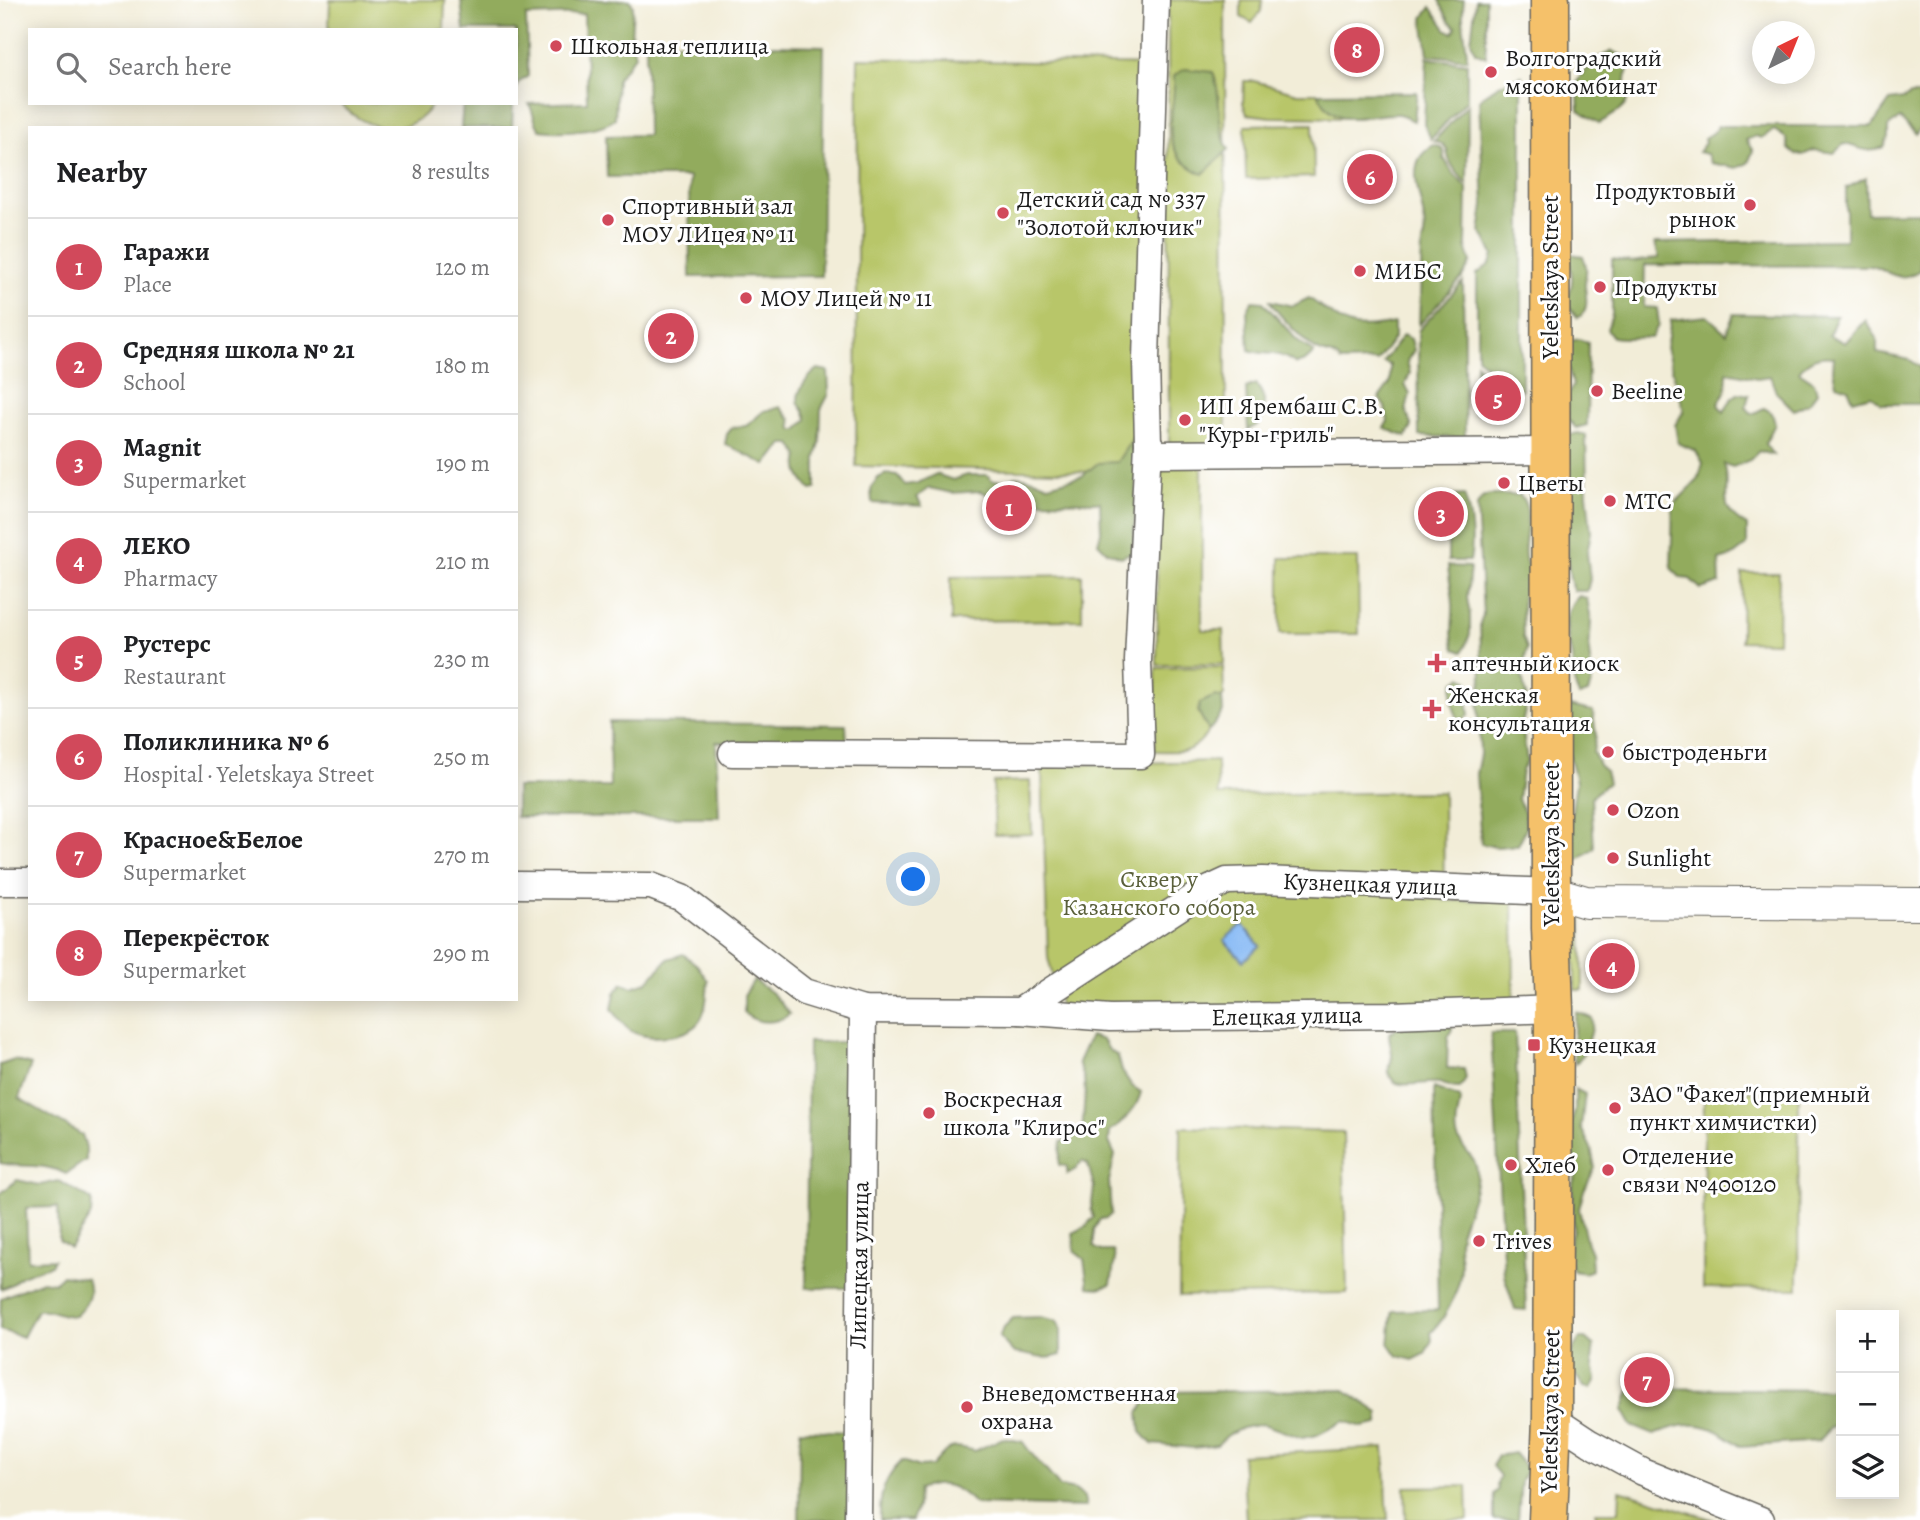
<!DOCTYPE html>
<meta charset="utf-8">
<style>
:root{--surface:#fff;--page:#f6f6f6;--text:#202124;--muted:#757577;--line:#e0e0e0;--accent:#d1495b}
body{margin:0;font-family:Alegreya,serif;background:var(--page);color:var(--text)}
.controls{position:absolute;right:21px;bottom:21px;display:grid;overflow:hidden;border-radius:0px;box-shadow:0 4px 18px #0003}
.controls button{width:63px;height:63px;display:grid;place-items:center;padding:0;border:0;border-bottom:2px solid var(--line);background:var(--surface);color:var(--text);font:35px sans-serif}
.compass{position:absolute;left:1752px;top:21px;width:63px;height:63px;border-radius:50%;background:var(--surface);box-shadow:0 4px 18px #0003;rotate:43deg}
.you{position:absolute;left:914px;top:880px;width:24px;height:24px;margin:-18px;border:5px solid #fff;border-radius:50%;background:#1a73e8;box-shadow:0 0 0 10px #1a73e833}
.badge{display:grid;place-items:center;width:46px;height:46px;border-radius:50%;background:var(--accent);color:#fff;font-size:23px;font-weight:700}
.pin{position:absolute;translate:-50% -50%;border:4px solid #fff;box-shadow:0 2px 7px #0006}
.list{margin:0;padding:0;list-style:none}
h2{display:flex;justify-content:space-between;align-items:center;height:91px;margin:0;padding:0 28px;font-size:30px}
h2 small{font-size:23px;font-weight:400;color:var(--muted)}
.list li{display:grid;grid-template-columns:46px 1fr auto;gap:21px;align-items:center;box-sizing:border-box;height:98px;padding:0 28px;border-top:2px solid var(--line)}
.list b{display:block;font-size:26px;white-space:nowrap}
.list p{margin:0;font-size:23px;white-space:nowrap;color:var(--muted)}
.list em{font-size:23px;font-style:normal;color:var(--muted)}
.icon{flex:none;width:38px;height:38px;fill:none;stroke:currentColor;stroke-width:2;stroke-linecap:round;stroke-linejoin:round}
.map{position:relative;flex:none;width:1920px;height:1520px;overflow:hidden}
.search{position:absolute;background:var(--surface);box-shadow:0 4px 18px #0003;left:28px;top:28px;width:490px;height:77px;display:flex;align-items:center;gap:18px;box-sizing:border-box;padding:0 24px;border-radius:0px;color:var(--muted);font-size:26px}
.panel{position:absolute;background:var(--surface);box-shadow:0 4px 18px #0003;left:28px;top:126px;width:490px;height:875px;border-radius:0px}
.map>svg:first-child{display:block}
</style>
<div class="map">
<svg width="1920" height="1520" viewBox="0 0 1920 1520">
<rect width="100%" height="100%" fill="#fff"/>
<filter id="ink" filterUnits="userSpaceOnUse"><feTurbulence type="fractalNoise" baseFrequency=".0143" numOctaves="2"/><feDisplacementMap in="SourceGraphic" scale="14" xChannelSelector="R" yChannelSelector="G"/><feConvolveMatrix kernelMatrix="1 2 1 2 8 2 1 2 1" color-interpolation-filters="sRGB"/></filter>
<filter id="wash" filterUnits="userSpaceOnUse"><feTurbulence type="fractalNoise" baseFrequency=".00686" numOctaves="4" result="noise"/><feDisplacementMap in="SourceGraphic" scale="28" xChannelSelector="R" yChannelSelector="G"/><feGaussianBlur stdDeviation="1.57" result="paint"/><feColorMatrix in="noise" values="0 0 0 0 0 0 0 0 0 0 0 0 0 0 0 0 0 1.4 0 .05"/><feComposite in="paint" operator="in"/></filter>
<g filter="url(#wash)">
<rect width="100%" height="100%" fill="#f2edd8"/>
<g fill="#b8c669" stroke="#6a7142" stroke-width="2">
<path d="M330,0h115l-1,30h-115z"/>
<path d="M1168,0h57l1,445h-57z"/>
<path d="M1241,0h21l-1,11 -9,12 -11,-6z"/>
<path d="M858,58l294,7 -9,408 -287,-7z"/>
<path d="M1244,81h10l44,12h20c7,16 19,23 36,25l-83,-1 -24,-3 -4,-11z"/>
<path d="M340,103h93c-22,37 -68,28 -93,0z"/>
<path d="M1313,124l1,53 -68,2 -1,-54z"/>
<path d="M1157,454l45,11v165h21l1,34 -67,1z"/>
<path d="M1280,558h78l1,76h-79z"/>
<path d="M1742,573h37l-1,69 -37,-1z"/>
<path d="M1082,575v45l-131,1v-44z"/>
<path d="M1223,667l1,28 -2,3 -7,-2 -8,5 -9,10 11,20c-19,25 -24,20 -54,20l1,-83z"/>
<path d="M1217,761l1,34 225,-3 1,109 69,-1 1,103 -453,5 -13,-50 -6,-185 3,-8z"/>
<path d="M1030,781l2,53 -37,1 -2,-53z"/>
<path d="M1574,920h8l1,70h-8z"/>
<path d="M1704,1091h95l-1,198 -95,-1z"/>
<path d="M1181,1127l162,5 4,161 -168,3z"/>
<path d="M1384,1448l4,72h-142l-4,-65z"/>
<path d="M1467,1486l1,34h-62l-1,-33z"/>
<path d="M1620,1490l94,30h-118v-8h23z"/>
</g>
<g fill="#92ab5d" stroke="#57643c" stroke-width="2">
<path d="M461,0h169l3,6 -2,32 4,17 -18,24 -2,40c-14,12 -57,14 -75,11 -6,-8 -6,-17 -11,-26l58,-2 -3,-88 -58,2 2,60 -10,7 -2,7v-60h-52z"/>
<path d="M1439,0h25c-4,21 3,39 3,59l-39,-4 -5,-37 8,-11 15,22 7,4 3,-6 -7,-6z"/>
<path d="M1476,0h10v57l-11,-5 -4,-11z"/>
<path d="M646,42l178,4 -3,230 -131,1 -1,-100h-82l-1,-41 41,-1z"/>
<path d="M1612,51l14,6 4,6c-14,36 17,35 -31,60l-20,-13 -2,-28 7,-11 10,-5 4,-8z"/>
<path d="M1427,58l40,5v37l-36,39 -7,-15z"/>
<path d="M1185,69l28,3c10,24 2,57 16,77l-26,25c-49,-23 -27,-55 -29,-98z"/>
<path d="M1522,76v314l-12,-1 -1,-15h-16l-16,-18v-82l13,-10 3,-9 -8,-17 -5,-6 4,-26 -5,-106c12,-12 27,-20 43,-24z"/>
<path d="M1417,92l-3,29c-5,-2 -10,-6 -16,-7 -31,-2 -61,20 -80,-21z"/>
<path d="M1911,95h9v33l-4,6 -16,-15 -12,8v10l-4,10c-16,8 -24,0 -40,-3l-10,9 -20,-3 -11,5 -8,-1 -6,-5 -3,-11 -12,-8 -13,8 -5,-2 -10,4 7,11 -5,12 -11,5 -26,-5 -4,-9 -9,-2 7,-9 -1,-5 9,-5 5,-7h154l18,-25 13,-2z"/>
<path d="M463,103h50l-1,25h-51z"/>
<path d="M1468,104l-1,80c-9,-10 -19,-20 -20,-34l-5,-6 -8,-3z"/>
<path d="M1433,145l7,2 4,5v6l8,14 15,16 -1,59 5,15 -9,16 -43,47 3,-82c11,-26 -17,-64 -1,-87 3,-4 8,-8 12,-11z"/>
<path d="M1866,178l1,35 53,-1v58c-23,15 -30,0 -50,-4l-225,-1 -1,42 13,1 2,16 -8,14c-13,-2 -25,2 -38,-1l-6,-8 5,-14v-56l20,3 27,-4 -4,-15 191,-3v-52z"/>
<path d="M1570,254l13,2c6,15 2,16 2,30 1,12 5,23 -7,32l-12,-14c3,-8 6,-16 6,-25 0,-9 -3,-16 -2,-25z"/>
<path d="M1463,282l2,156 -46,-2 -1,-105z"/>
<path d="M1309,298c37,26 37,35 85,25v15l-17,23 -36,1c-7,-9 -14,-7 -24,-12 -10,-5 -42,-39 -47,-49l23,5z"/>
<path d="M1252,301l11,1 33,37 18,14 -9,8 -9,3c-20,-15 -27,-7 -47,-14l-2,-39z"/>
<path d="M1734,314l103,2 -8,19 16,8 20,-23 12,18v15l33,7 10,7v37h-39l-10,-9 -18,5 -5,-12 -12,-4 -3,-14 1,-13c-14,-2 -27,2 -35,15l15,10 3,10 -8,11 -15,7 -18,-18 -6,-16 -13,2 -30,-6 -1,18 -8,15 6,7 8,-14 7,-5 10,2 -3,12 6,7 12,-6 8,5 3,11 -10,20 8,11 -14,-4 -9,9 -17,7 -9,-3c10,28 -12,42 23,62v19l-14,11 -14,4 1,23 -19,6 -11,-10 -9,-1 -10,-10 2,-63 25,-25 5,-17 -7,-12 -18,-8 -3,-18 9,-14 -18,-63 5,-28 36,-4 19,17z"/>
<path d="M1403,335l8,4 3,11 -7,11 3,12 -5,12 5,9 -4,17 6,16 -6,10 -22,-9 4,-7 -3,-14 -6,-9 11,-15v-18l-7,-3z"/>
<path d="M1579,339l9,4 -1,82 -11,3 -8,-9v-24l5,-10 -7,-25 4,-19z"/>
<path d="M1476,363l12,15v35h-13z"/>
<path d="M818,369l10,2 1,23 -8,15 -1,34 -4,15v31l-5,1c-10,-11 -16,-19 -12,-34l-8,-12h-8l-17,21 -41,-21 2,-10 6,-7 13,-1 18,-15 16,-4 11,12 1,11h5l10,-10c-1,-9 -4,-9 -8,-16 -5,-12 11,-29 19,-35z"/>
<path d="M1256,384c11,14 10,24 3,40l-11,6 -2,-42z"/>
<path d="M1141,397l-8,155 -12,5 -15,-6 -8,-8 3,-11 -1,-30 -69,-1v-4l-43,-2 -7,-4 -29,2 -23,-5 -12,9 5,9 -50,-3 -1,-14 7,-11 8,-4 11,1 8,10 13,-2 18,-9 17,6 14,-5h20l5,5 15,1 9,-5 18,3 14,6 34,-9 16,-13 19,-1 17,-26v-24z"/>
<path d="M1578,433l8,2 1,59 4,38 -4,21 3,26 -3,12h-13c-10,-11 -8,-117 -8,-139l4,-17z"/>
<path d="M1464,495c7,19 10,46 6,66h-22v-30l4,-11 -2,-13 4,-11z"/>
<path d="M1489,495h31c18,22 -4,51 9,75l-7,29 1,38 4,11 -5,28 5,25 -5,23 5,37 -5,9 -4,29 7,15 1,15 -8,16 -20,2 -17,-3 -5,-70 4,-20 -2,-57 4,-18 -2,-56 3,-8 -6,-109 5,-8z"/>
<path d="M1448,566l22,1 -3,31 3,17v19l-7,18 -8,-3c-5,-14 -2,-24 -2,-38 1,-15 -4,-30 -5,-45z"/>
<path d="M1579,596l8,2 4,23 -2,30 3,30 -4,12 -9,3c-7,-13 -5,-24 -7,-38 -4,-24 -13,-43 7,-62z"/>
<path d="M1462,677l7,4c-1,11 -2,23 0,34l-9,6c-8,-12 -10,-25 -6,-39z"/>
<path d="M1215,696l7,2 1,14 -14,19 -11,-20 2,-8z"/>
<path d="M1569,706l24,5 3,24 -3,17 6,13 6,6 3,12 -17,14 3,51 -17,12 -6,-11 -2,-17 7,-50 -8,-33z"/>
<path d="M609,722l237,3 1,18 -131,-1 3,75h-203v-30h94z"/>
<path d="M683,954l14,11 11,16c-1,11 -1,28 -7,38 -11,19 -47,21 -66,14 -10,-4 -17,-16 -23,-24l3,-16 8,-10 9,4 15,-5 21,-23z"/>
<path d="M754,980l19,14 17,20c-14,10 -32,11 -46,-1v-18z"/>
<path d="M1576,1012l16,6c3,11 -8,38 -17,46l-2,-22z"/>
<path d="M1450,1021l2,8 -4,8 -1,31 17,1 2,10 -6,9c-9,1 -12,-3 -21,-5 -14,-3 -47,11 -50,-11 -1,-5 3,-11 3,-16 0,-8 -3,-15 -3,-23l16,-11z"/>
<path d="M1491,1033h24l11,277 -11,-1 -11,-34z"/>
<path d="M1090,1036l13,4 6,10 9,6 4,15 10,15 9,6c-4,16 -17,30 -31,39l-1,11 6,13 -6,26 2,33 -4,4 -7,1 -6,11v17l7,4h12l2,8 -4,25 -12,4 -11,-1 -4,-28 -9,-7 -2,-19 12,-6 9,-10 -3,-7 3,-23 -6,-23 -6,-3 -6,8 -9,5v-8l-8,-1 2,-23 21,-10 3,-38 -1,-16 -6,-16z"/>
<path d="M808,1042h45l-2,246h-45z"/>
<path d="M14,1060l17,5 -12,33 63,37 4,13v12l-20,14c-27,-13 -40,-5 -66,-11v-98z"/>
<path d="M1434,1088l26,10c0,12 -6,24 -3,37 3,14 20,22 20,37 0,21 -12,43 -17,62 -3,11 1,21 1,32 0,22 -15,52 -30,67l1,7 -7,14 -12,6 -15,-4 -9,-13c2,-11 1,-21 4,-32l45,-1z"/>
<path d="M1575,1089l10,5 -4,34 10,20 4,20 -11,22 -5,19 8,35 4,9 1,17 -7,3 -12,-2 -5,-13 2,-19 3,-9v-47l5,-11 -11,-37 8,-24z"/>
<path d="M17,1180l23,5 19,-4 33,19 -1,15 -21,33 -11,-8 -1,-33 -32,1 2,52 26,-1 -3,6 -30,11 -9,8 -11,5 -1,-95z"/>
<path d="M62,1275l25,4c6,17 0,26 -12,37 -18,1 -19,-8 -38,-6l-14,27 -23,-7 1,-32 41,-17 12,2z"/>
<path d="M1040,1317l17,4 4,9v25c-25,7 -25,-1 -47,-2l-15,-16 5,-10 9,-9z"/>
<path d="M1580,1338h6l8,7 -2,16 4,18 -5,9 -7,-1c-15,-21 -21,-25 -4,-49z"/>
<path d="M1631,1388l210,2v33l-11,5 -12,13 -77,6c-31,-25 -51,-29 -87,-12l-22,-9 -9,-16z"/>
<path d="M1345,1390l34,23 -1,11 -15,3 -19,-6 -27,14 -15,3 -39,-14 -21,4 -14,7 -11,10 -23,3 -42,-4 -11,-12 -2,-19 13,-21z"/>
<path d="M800,1430l51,2 -1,88h-51z"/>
<path d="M1003,1438l20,4c11,17 25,29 37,45l15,3 9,7 2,10 -111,-3c-19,-19 -31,-24 -57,-15l-1,18 -5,13h-32c-1,-24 4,-42 22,-59l17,6 13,-1c17,-19 17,-23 43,-15z"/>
<path d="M1514,1453l13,16 -6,12 -3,39h-24v-26l4,-4 -1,-6 3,-8 -8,-10 6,-10z"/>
</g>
<path fill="#87baf5" stroke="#526b88" stroke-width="2" d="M1242,924l18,22 -17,15 -19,-21z"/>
</g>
<g filter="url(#ink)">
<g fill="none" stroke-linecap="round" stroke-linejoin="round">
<g stroke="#67655e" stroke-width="29">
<g id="minor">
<path d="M1148,443l9,11 394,-3"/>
<path d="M732,753l409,2 -3,-94 10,-218 -2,-82 10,-361"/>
<path d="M0,882h30"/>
<path d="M516,885l135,1 31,12 122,94 59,18 157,1 181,-118 26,-12 36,-1 289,12"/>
<path d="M1020,1011l90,7 282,-3 162,-6"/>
<path d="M1552,1418l38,25 53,29 118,48"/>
<path d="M858,1520l5,-510"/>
</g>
</g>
<g stroke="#67655e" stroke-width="34">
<path id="tertiary" d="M1552,892l34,10 334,2"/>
</g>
<g stroke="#67655e" stroke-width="41">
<path id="primary" d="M1548,1520l4,-102 2,-409 -3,-81 -1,-928"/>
</g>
<use href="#minor" stroke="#fff" stroke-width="26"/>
<use href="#tertiary" stroke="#fff" stroke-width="32"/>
<use href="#primary" stroke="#f5c16b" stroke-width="38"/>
</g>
</g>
<g fill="#d1495b" stroke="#fff" stroke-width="2.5">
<circle cx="556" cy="46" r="7"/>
<circle cx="1491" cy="72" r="7"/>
<circle cx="1750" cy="205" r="7"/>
<circle cx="1003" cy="213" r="7"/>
<circle cx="608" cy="220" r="7"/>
<circle cx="1360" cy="271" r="7"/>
<circle cx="1600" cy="287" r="7"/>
<circle cx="746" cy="298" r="7"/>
<circle cx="1597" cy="391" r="7"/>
<circle cx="1185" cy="420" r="7"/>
<circle cx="1504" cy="483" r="7"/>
<circle cx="1610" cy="501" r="7"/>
<path d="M1433.5 652.5h7v7h7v7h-7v7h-7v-7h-7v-7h7z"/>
<path d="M1428.5 698.5h7v7h7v7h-7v7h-7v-7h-7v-7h7z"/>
<circle cx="1608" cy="752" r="7"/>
<circle cx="1613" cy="810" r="7"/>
<circle cx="1613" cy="858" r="7"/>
<rect x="1527" y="1038" width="14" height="14" rx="3.5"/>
<circle cx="1615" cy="1108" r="7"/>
<circle cx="929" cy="1113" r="7"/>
<circle cx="1511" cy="1165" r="7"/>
<circle cx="1608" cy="1170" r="7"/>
<circle cx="1479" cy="1241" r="7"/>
<circle cx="967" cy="1407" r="7"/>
</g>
<g text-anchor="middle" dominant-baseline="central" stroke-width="6" stroke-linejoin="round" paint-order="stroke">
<g font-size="24" fill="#1c1c1c" stroke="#fff" text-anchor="start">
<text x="570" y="46">Школьная теплица</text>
<text x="1505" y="58">Волгоградский<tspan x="1505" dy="28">мясокомбинат</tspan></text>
<text x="1736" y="191" text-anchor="end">Продуктовый<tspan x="1736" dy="28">рынок</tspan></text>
<text x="1017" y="199">Детский сад № 337<tspan x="1017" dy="28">"Золотой ключик"</tspan></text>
<text x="622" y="206">Спортивный зал<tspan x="622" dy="28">МОУ ЛИцея № 11</tspan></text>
<text x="1374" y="271">МИБС</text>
<text x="1614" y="287">Продукты</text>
<text x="760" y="298">МОУ Лицей № 11</text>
<text x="1611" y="391">Beeline</text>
<text x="1199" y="406">ИП Ярембаш С.В.<tspan x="1199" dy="28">"Куры-гриль"</tspan></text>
<text x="1518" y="483">Цветы</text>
<text x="1624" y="501">МТС</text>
<text x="1451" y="663">аптечный киоск</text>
<text x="1448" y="695">Женская<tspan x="1448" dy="28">консультация</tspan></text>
<text x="1622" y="752">быстроденьги</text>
<text x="1627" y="810">Ozon</text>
<text x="1627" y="858">Sunlight</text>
<text x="1548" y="1045">Кузнецкая</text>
<text x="1629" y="1094">ЗАО "Факел"(приемный<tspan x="1629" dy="28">пункт химчистки)</tspan></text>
<text x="943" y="1099">Воскресная<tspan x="943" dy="28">школа "Клирос"</tspan></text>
<text x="1622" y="1156">Отделение<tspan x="1622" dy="28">связи №400120</tspan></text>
<text x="1525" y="1165">Хлеб</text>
<text x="1493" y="1241">Trives</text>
<text x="981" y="1393">Вневедомственная<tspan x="981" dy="28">охрана</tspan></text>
</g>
<g font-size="24" fill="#1c1c1c" stroke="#fff">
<text transform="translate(1550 277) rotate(-90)">Yeletskaya Street</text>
<text transform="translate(1551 844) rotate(-90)">Yeletskaya Street</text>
<text transform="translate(1370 884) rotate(2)">Кузнецкая улица</text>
<text transform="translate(1287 1016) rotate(-1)">Елецкая улица</text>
<text transform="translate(859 1265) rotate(-89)">Липецкая улица</text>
<text transform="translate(1550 1411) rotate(-89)">Yeletskaya Street</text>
</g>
<g font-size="24" fill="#5a603b" stroke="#fff">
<text x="1159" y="879">Сквер у<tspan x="1159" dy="28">Казанского собора</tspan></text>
</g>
</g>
</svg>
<div class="controls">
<button>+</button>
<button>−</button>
<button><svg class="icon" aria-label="layers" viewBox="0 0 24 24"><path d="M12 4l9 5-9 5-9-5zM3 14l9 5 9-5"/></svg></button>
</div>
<svg class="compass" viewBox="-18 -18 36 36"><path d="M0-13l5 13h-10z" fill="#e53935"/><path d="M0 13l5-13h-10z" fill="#757577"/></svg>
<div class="you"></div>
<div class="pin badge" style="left:1009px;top:508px">1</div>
<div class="pin badge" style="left:671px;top:336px">2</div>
<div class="pin badge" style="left:1441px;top:514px">3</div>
<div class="pin badge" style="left:1612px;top:966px">4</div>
<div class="pin badge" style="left:1498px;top:398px">5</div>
<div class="pin badge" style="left:1370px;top:177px">6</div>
<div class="pin badge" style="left:1647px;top:1380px">7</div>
<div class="pin badge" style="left:1357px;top:50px">8</div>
<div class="search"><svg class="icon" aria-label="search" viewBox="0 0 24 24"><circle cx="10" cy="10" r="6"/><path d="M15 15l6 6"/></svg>Search here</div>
<section class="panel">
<h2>Nearby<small>8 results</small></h2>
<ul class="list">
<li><span class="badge">1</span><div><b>Гаражи</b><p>Place</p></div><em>120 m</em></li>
<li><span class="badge">2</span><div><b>Средняя школа № 21</b><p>School</p></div><em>180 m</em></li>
<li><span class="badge">3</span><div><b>Magnit</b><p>Supermarket</p></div><em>190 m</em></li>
<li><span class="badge">4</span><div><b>ЛЕКО</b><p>Pharmacy</p></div><em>210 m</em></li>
<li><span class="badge">5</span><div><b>Рустерс</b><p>Restaurant</p></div><em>230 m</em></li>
<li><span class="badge">6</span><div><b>Поликлиника № 6</b><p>Hospital · Yeletskaya Street</p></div><em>250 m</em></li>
<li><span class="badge">7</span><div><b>Красное&amp;Белое</b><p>Supermarket</p></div><em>270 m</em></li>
<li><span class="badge">8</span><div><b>Перекрёсток</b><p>Supermarket</p></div><em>290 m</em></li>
</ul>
</section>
</div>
